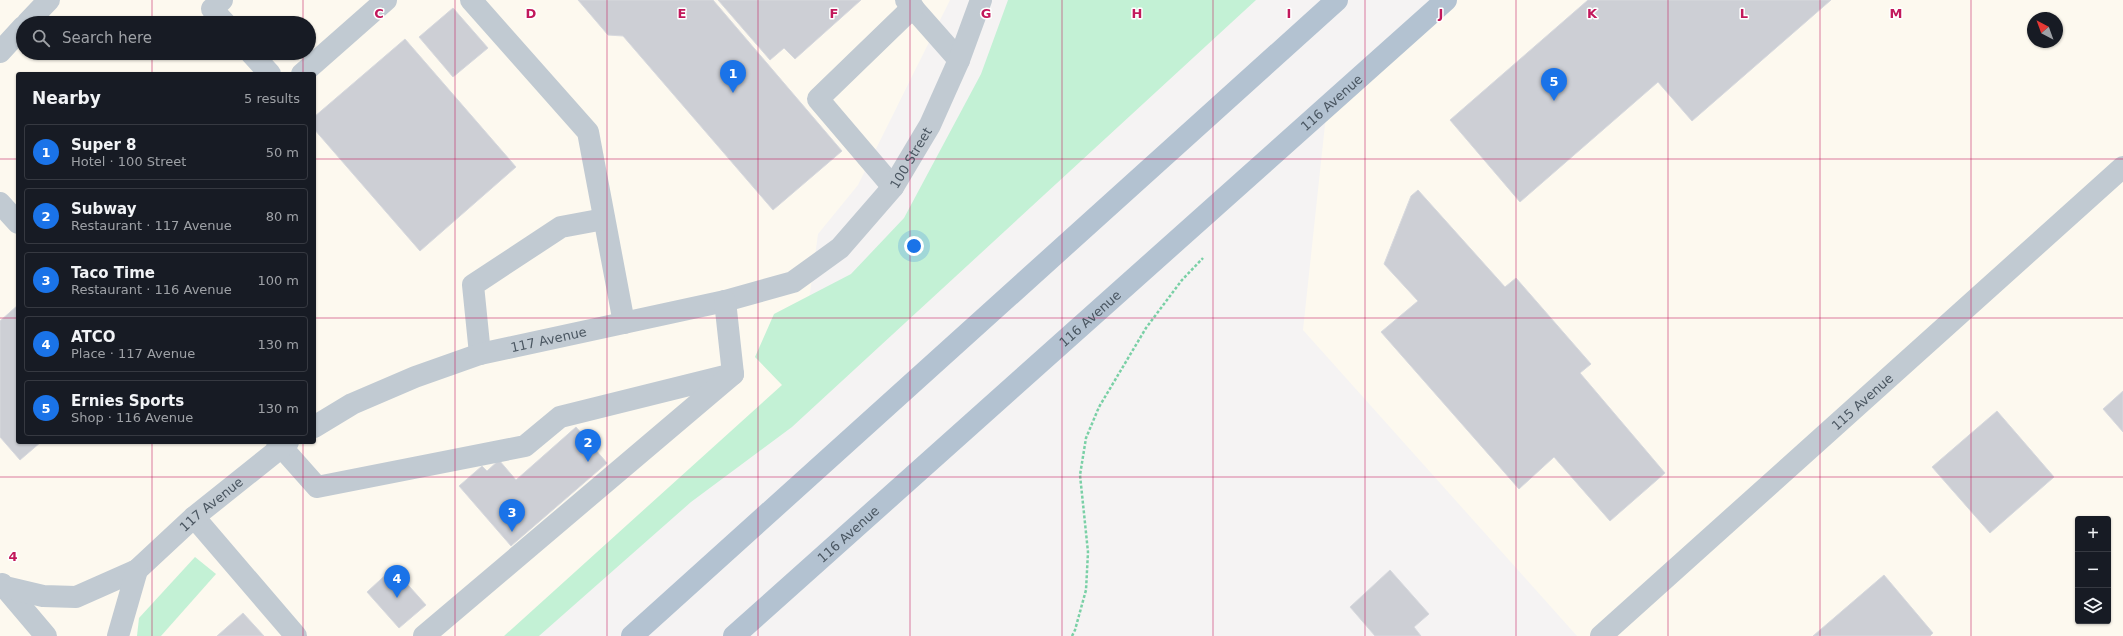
<!DOCTYPE html>
<meta charset="utf-8">
<style>
:root{--surface:#171b24;--page:#20242c;--text:#f1f3f6;--muted:#9ea1a6;--line:#363941;--accent:#1a73e8}
body{margin:0;font-family:"DejaVu Sans",sans-serif;background:var(--page);color:var(--text)}
.controls{position:absolute;right:12px;bottom:12px;display:grid;overflow:hidden;border-radius:4px;box-shadow:0 1px 3px #0004}
.controls button{width:36px;height:36px;display:grid;place-items:center;padding:0;border:0;border-bottom:1px solid var(--line);background:var(--surface);color:var(--text);font:20px sans-serif}
.compass{position:absolute;left:2027px;top:12px;width:36px;height:36px;border-radius:50%;background:var(--surface);box-shadow:0 1px 3px #0004;rotate:319deg}
.you{position:absolute;left:914px;top:246px;width:14px;height:14px;margin:-10px;border:3px solid #fff;border-radius:50%;background:#1a73e8;box-shadow:0 0 0 6px #1a73e833}
.badge{display:grid;place-items:center;width:26px;height:26px;border-radius:50%;background:var(--accent);color:#fff;font-size:13px;font-weight:700}
.pin{position:absolute;translate:-50% -33px;filter:drop-shadow(0 1px 2px #0008)}
.pin::after{content:'';position:absolute;top:21px;width:14px;height:12px;background:inherit;clip-path:polygon(0 0,100% 0,50% 100%)}
.list{margin:0;padding:0;list-style:none}
h2{display:flex;justify-content:space-between;align-items:center;height:52px;margin:0;padding:0 16px;font-size:17px}
h2 small{font-size:13px;font-weight:400;color:var(--muted)}
.list li{display:grid;grid-template-columns:26px 1fr auto;gap:12px;align-items:center;box-sizing:border-box;height:56px;margin:0 8px 8px;padding:0 8px;border:1px solid var(--line);border-radius:4px}
.list b{display:block;font-size:15px;white-space:nowrap}
.list p{margin:0;font-size:13px;white-space:nowrap;color:var(--muted)}
.list em{font-size:13px;font-style:normal;color:var(--muted)}
.icon{flex:none;width:22px;height:22px;fill:none;stroke:currentColor;stroke-width:2;stroke-linecap:round;stroke-linejoin:round}
.map{position:relative;flex:none;width:2123px;height:636px;overflow:hidden}
.search{position:absolute;background:var(--surface);box-shadow:0 1px 3px #0004;left:16px;top:16px;width:300px;height:44px;display:flex;align-items:center;gap:10px;box-sizing:border-box;padding:0 14px;border-radius:22px;color:var(--muted);font-size:15px}
.panel{position:absolute;background:var(--surface);box-shadow:0 1px 3px #0004;left:16px;top:72px;width:300px;height:372px;border-radius:4px}
.map>svg:first-child{display:block}
</style>
<div class="map">
<svg width="2123" height="636" viewBox="0 0 2123 636">
<rect width="100%" height="100%" fill="#f5f3f3"/>
<g fill="#fdf9ef" fill-rule="evenodd">
<path d="M0,0h950l-92,185 -40,49 -19,140 -271,262h-528zM23,23h286v30h-286zM18,74h296v368h-296z"/>
<path d="M1446,0h677v636h-546l-274,-306 24,-224zM2033,18h24v24h-24zM2078,519h30v102h-30z"/>
</g>
<g fill="#c3f1d5">
<path d="M1008,0h248l-464,427 -101,75 -152,134h-35l278,-251 -27,-28 19,-43 77,-40 53,-56 77,-144z"/>
<path d="M195,557l21,17 -55,62h-24l2,-18z"/>
</g>
<g fill="#cdcfd5" stroke="#d7d9de">
<path d="M578,0h135l129,151 -69,59 -150,-174 -15,-1z"/>
<path d="M718,0h143l-66,59 -11,-11 -14,12z"/>
<path d="M1588,0h243l-139,121 -34,-39 -138,120 -70,-82z"/>
<path d="M453,8l35,40 -35,29 -34,-40z"/>
<path d="M405,39l111,128 -96,84 -106,-122v-12z"/>
<path d="M1418,190l87,97 11,-9 75,86 -11,9 85,100 -55,48 -56,-64 -35,32 -138,-157 37,-31 -34,-37 27,-68z"/>
<path d="M18,305v137h23l-21,18 -20,-23v-116z"/>
<path d="M2123,391v41l-20,-23z"/>
<path d="M1997,411l57,66 -64,56 -58,-66z"/>
<path d="M576,427l31,36 -96,83 -52,-60 23,-20 5,5 12,-11 17,20z"/>
<path d="M393,568l33,37 -27,23 -32,-36z"/>
<path d="M1390,570l39,44 -15,13 7,9h-46l-25,-29z"/>
<path d="M1884,575l49,58 -3,3h-117z"/>
<path d="M243,613l21,23h-47z"/>
</g>
<g fill="none" stroke-linecap="round" stroke-linejoin="round">
<path stroke="#7ad0a6" stroke-width="2.5" stroke-dasharray="3 2" stroke-linecap="butt" d="M1072,636l3,-6 11,-40 2,-38 -8,-77 6,-37 13,-31 47,-79 36,-48 21,-22"/>
<g stroke="#c1cad2" stroke-width="22">
<path d="M222,0l-10,9 13,14"/>
<path d="M471,0l117,132 36,191"/>
<path d="M906,0l53,60"/>
<path d="M27,23l22,-23"/>
<path d="M0,52l23,-25"/>
<path d="M251,53l19,21"/>
<path d="M302,74l84,-74"/>
<path d="M893,187l-75,-88 95,-92"/>
<path d="M0,203l18,20"/>
<path d="M480,354l-7,-69 88,-58 43,-8"/>
<path id="s1" d="M314,427l38,-23 63,-27 65,-23 245,-53 68,-19 47,-34 53,-61 37,-62 29,-65 22,-60"/>
<path d="M277,442l40,45 208,-41 35,-29 173,-43"/>
<path d="M194,517l102,119"/>
<path d="M2,584l44,52"/>
<path id="s2" d="M5,587l38,9 33,1 61,-27 57,-53 94,-75"/>
<path d="M118,636l19,-66"/>
<path d="M424,636l309,-262 -8,-73"/>
<path id="s3" d="M1601,636l522,-469"/>
</g>
<g stroke="#b3c2d1" stroke-width="22">
<path d="M632,636l705,-636"/>
<path id="s4" d="M734,636l712,-636"/>
</g>
</g>
<path fill="none" stroke="#c2185b" stroke-width="1" stroke-opacity="0.55" d="M152,0v23M303,0v23M455,0v636M607,0v636M758,0v636M910,0v636M1062,0v636M1213,0v636M1365,0v636M1516,0v636M1668,0v636M1820,0v636M1971,0v636M152,53v21M303,53v21M0,159h18M314,159h1809M0,318h18M314,318h1809M152,442v194M303,442v194M0,477h2123"/>
<g text-anchor="middle" dominant-baseline="central" stroke-width="3" stroke-linejoin="round" paint-order="stroke">
<g font-size="13" fill="#4a5661" stroke="#fff">
<text stroke="none"><textPath href="#s4" startOffset="801">116 Avenue</textPath></text>
<text stroke="none"><textPath href="#s1" startOffset="676">100 Street</textPath></text>
<text stroke="none"><textPath href="#s4" startOffset="477">116 Avenue</textPath></text>
<text stroke="none"><textPath href="#s1" startOffset="252">117 Avenue</textPath></text>
<text stroke="none"><textPath href="#s3" startOffset="351">115 Avenue</textPath></text>
<text stroke="none"><textPath href="#s2" startOffset="238">117 Avenue</textPath></text>
<text stroke="none"><textPath href="#s4" startOffset="153">116 Avenue</textPath></text>
</g>
</g>
<g font-size="13" text-anchor="middle" font-weight="bold" fill="#c2185b" stroke="#fff" stroke-width="3" stroke-linejoin="round" paint-order="stroke">
<text x="379" y="18">C</text>
<text x="531" y="18">D</text>
<text x="682" y="18">E</text>
<text x="834" y="18">F</text>
<text x="986" y="18">G</text>
<text x="1137" y="18">H</text>
<text x="1289" y="18">I</text>
<text x="1441" y="18">J</text>
<text x="1592" y="18">K</text>
<text x="1744" y="18">L</text>
<text x="1896" y="18">M</text>
<text x="13" y="561">4</text>
</g>
</svg>
<div class="controls">
<button>+</button>
<button>−</button>
<button><svg class="icon" aria-label="layers" viewBox="0 0 24 24"><path d="M12 4l9 5-9 5-9-5zM3 14l9 5 9-5"/></svg></button>
</div>
<svg class="compass" viewBox="-18 -18 36 36"><path d="M0-13l5 13h-10z" fill="#e53935"/><path d="M0 13l5-13h-10z" fill="#9ea1a6"/></svg>
<div class="you"></div>
<div class="pin badge" style="left:733px;top:93px">1</div>
<div class="pin badge" style="left:588px;top:462px">2</div>
<div class="pin badge" style="left:512px;top:532px">3</div>
<div class="pin badge" style="left:397px;top:598px">4</div>
<div class="pin badge" style="left:1554px;top:101px">5</div>
<div class="search"><svg class="icon" aria-label="search" viewBox="0 0 24 24"><circle cx="10" cy="10" r="6"/><path d="M15 15l6 6"/></svg>Search here</div>
<section class="panel">
<h2>Nearby<small>5 results</small></h2>
<ul class="list">
<li><span class="badge">1</span><div><b>Super 8</b><p>Hotel · 100 Street</p></div><em>50 m</em></li>
<li><span class="badge">2</span><div><b>Subway</b><p>Restaurant · 117 Avenue</p></div><em>80 m</em></li>
<li><span class="badge">3</span><div><b>Taco Time</b><p>Restaurant · 116 Avenue</p></div><em>100 m</em></li>
<li><span class="badge">4</span><div><b>ATCO</b><p>Place · 117 Avenue</p></div><em>130 m</em></li>
<li><span class="badge">5</span><div><b>Ernies Sports</b><p>Shop · 116 Avenue</p></div><em>130 m</em></li>
</ul>
</section>
</div>
